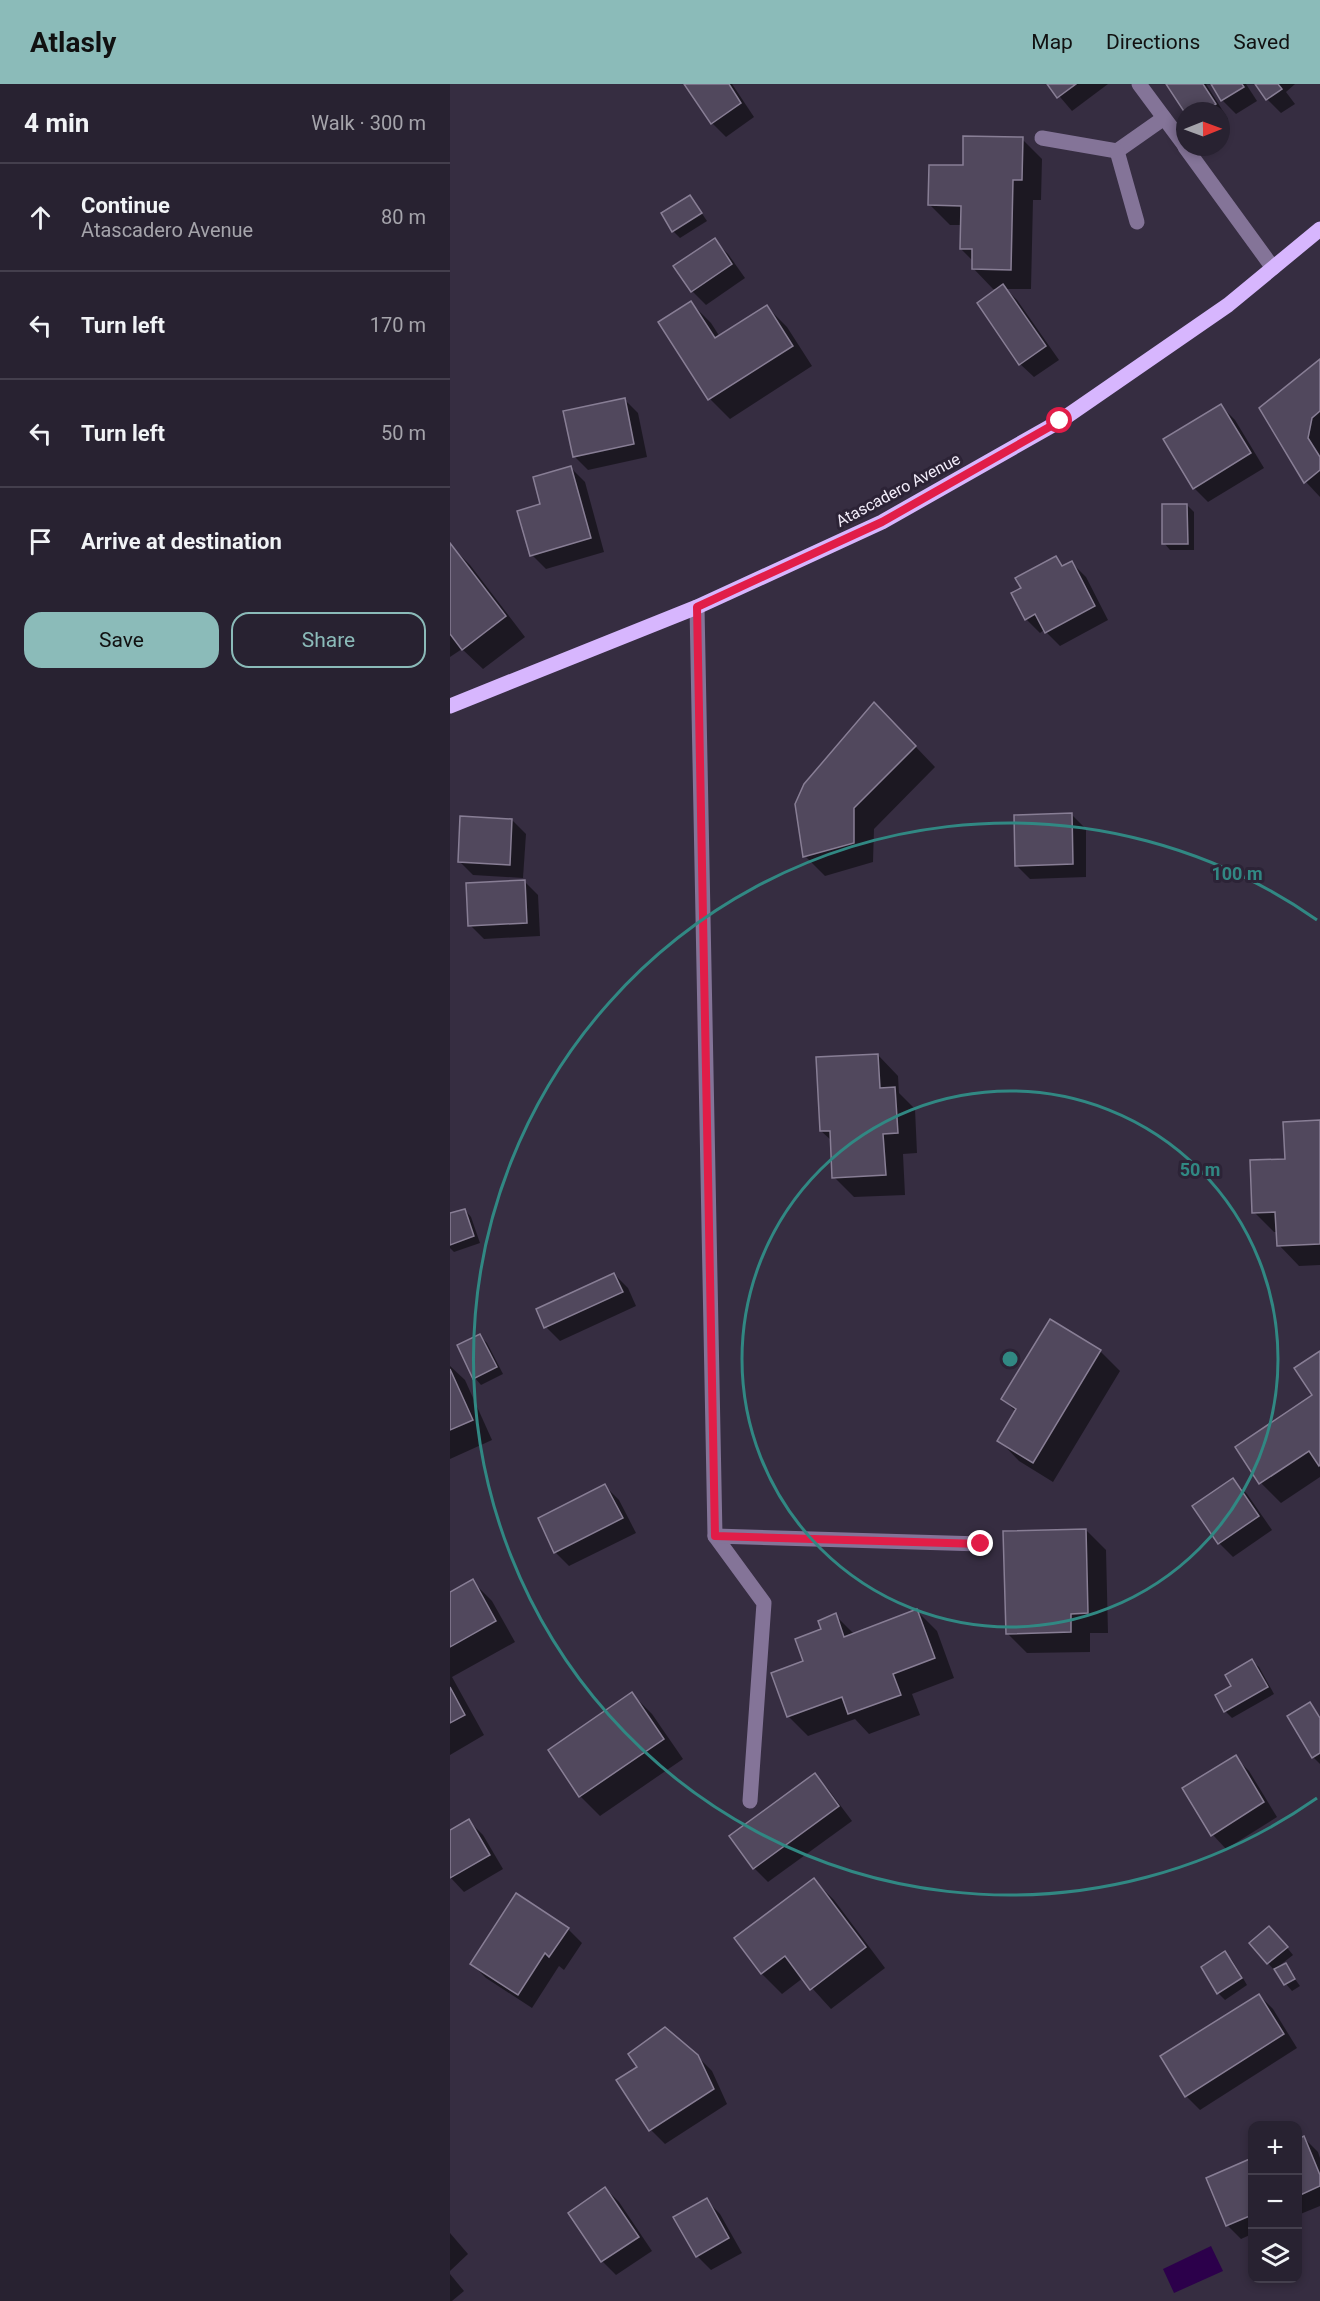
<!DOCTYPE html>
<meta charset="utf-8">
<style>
:root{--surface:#282231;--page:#302a39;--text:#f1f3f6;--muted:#a5a4ab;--line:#443f4d;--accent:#8bbbb9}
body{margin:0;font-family:Roboto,sans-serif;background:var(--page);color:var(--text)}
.controls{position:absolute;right:18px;bottom:18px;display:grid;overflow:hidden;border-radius:12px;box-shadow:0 3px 9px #0003}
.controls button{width:54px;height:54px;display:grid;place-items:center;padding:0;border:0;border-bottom:2px solid var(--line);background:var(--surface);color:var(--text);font:30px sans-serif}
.compass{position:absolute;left:726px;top:18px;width:54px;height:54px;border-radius:50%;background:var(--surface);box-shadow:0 3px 9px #0003;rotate:89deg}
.stop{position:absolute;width:18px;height:18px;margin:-14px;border:4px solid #e11d48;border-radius:50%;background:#fff}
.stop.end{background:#e11d48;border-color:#fff;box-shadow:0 2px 6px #0008}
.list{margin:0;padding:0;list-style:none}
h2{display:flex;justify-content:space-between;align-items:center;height:78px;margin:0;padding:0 24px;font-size:26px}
h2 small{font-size:20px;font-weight:400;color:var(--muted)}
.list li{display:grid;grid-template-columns:39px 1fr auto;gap:18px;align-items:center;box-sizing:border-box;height:108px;padding:0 24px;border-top:2px solid var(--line)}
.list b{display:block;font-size:22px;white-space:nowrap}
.list p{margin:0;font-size:20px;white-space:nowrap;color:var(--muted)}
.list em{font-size:20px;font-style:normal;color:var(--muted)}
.actions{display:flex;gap:12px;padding:18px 24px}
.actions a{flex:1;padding:14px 0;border:2px solid var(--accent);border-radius:18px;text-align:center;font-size:21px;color:var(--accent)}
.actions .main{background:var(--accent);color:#111}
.icon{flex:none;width:33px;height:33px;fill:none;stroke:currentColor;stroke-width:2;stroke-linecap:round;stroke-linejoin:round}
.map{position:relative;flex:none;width:870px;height:2217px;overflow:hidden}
header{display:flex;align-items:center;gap:36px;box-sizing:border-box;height:84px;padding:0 30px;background:var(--accent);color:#111}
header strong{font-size:28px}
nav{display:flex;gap:33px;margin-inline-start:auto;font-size:21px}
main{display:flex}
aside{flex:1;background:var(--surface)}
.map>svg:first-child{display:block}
</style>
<header>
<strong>Atlasly</strong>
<nav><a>Map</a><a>Directions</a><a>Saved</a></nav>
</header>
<main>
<aside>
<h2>4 min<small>Walk · 300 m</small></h2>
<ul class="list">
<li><svg class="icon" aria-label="ahead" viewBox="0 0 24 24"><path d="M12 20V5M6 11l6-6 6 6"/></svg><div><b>Continue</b><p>Atascadero Avenue</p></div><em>80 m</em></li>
<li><svg class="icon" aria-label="left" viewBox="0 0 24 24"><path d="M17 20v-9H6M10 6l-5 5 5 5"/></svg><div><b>Turn left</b></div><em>170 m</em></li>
<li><svg class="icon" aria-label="left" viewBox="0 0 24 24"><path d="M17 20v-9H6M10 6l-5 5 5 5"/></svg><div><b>Turn left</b></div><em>50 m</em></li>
<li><svg class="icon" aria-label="arrive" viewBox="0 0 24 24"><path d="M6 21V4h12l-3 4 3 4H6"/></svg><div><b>Arrive at destination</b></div></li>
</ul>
<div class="actions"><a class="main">Save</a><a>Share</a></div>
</aside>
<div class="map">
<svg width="870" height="2217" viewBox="0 0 870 2217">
<rect width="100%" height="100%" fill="#362d41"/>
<path fill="#2c004b" d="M761,2162l12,25 -49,22 -11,-24z"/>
<g fill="#0007">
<path d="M236,0h46l22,33 -28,20 -14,-14z"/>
<path d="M599,0h59l-36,27z"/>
<path d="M717,0h39l22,35 -7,5v-13h-36z"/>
<path d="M762,0h34l11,17 -21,13 -14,-14z"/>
<path d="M807,0h38l-9,8 9,12 -14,9 -14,-14z"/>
<path d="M572,55l20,20 -1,41h-8l-2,89h-25l11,11 42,60 -25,17 -14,-13 -20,-75h-7l-20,-21v-7l-12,-12 1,-24h-12l-20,-20 34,-38z"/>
<path d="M240,112l17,25 -27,17 -7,-7z"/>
<path d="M264,156l14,14 17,24 -39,27 -14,-14z"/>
<path d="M241,219l20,20 9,14 47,-30 20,20 25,39 -82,53 -20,-20 -50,-77z"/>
<path d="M870,277v136l-14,-15 -45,-74z"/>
<path d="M174,315l14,14 9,44 -59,13 -14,-14z"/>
<path d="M771,322l14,14 29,48 -56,34 -14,-14z"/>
<path d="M121,384l14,14 19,70 -58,17 -14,-14 10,-50z"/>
<path d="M737,421l7,7v38h-24l-6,-7z"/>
<path d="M0,461l20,20 55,72 -42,32 -21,-20 -12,8z"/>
<path d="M606,474l9,9 7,-4 14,14 22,43 -48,26 -16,-16 -4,3 -14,-14 -3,-30z"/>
<path d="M444,640l41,43 -61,62 -1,33 -48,14 -20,-20z"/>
<path d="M622,731l14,14v48l-56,2 -14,-14z"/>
<path d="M62,736l14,14 -3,44 -50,-3 -14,-14z"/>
<path d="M74,797l14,14 2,41 -56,3 -14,-14z"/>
<path d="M428,971l20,21 1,17 16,16 2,44 -14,1 2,41 -51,2 -20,-20 -2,-36 -11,-10z"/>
<path d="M870,1037v144l-21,1 -20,-21 -1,-13h-4l-20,-20 33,-52z"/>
<path d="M15,1126l6,7 9,26 -26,9 -4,-4v-33z"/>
<path d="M164,1190l14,14 8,18 -76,35 -14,-14z"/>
<path d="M30,1252l7,7 16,31 -22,11 -6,-7z"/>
<path d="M650,1267l20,20 -67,111 -34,-21 -20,-21 17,-28 -13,-13z"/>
<path d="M870,1269v124l-39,26 -20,-20 -24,-36 77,-51z"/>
<path d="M0,1282l15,14 27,60 -42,19z"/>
<path d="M783,1396l14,14 25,36 -39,27 -14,-14z"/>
<path d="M155,1402l14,14 17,33 -67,33 -14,-14z"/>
<path d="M636,1446l20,20 2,83h-18v19l-63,1 -20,-20z"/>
<path d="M22,1497l20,20 23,41 -63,35 32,58 -34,20v-161z"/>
<path d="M467,1527l20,20 17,47 -42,16 8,21 -51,19 -14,-15 -47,17 -20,-20 17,-54 30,-47 19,19z"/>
<path d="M802,1577l7,6 15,27 -42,24 -7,-7 8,-24z"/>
<path d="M182,1610l20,20 31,45 -83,57 -20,-20z"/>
<path d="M860,1619l10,13v48l-7,-7z"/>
<path d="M785,1673l14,14 28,46 -51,32 -13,-14z"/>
<path d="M364,1691l14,14 24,32 -84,61 -14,-14z"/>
<path d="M19,1737l14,14 20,34 -39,23 -14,-15v-45z"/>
<path d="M364,1796l20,20 51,68 -54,41 -28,-31 -21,16 -20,-20 -26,-35z"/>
<path d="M118,1845l14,14 -18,27 -5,-4 -27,42 -46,-30 -14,-14z"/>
<path d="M826,1850l17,21 -14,11 6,-1 15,21 -8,5 -24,-28z"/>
<path d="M775,1869l7,7 15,25 -22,15 -7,-7z"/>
<path d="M809,1911l14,14 24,39 -97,62 -14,-14z"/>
<path d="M247,1972l15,15 15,33 -62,40 -14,-14z"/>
<path d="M854,2054l14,14 2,6v48l-22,9v-74z"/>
<path d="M802,2076v74l-11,5 -14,-14 -19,-47z"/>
<path d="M155,2104l14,14 33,49 -36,24 -14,-14z"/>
<path d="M256,2116l14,14 22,39 -31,17 -14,-14z"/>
<path d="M0,2149l18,21 -18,17z"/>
<path d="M0,2190l14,17 -12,10h-2z"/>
</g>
<g fill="#51485d" stroke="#887e95" stroke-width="1.5">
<path d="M234,0h45l12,19 -30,21z"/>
<path d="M597,0h29l-19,14z"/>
<path d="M716,0h37l13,20 -11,7h-20v2z"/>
<path d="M761,0h31l2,3 -23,14z"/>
<path d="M805,0h23l4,5 -16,11z"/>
<path d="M513,52l60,1 -1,43h-9l-2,90 -39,-1v-20h-12l1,-43 -33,-1 1,-40h34z"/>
<path d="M240,111l12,18 -30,19 -11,-19z"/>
<path d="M265,154l17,26 -41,28 -18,-26z"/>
<path d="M553,200l43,62 -27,19 -42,-62z"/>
<path d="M241,217l24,37 52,-33 26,41 -85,54 -50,-78z"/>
<path d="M870,275v52l-8,7 -4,20 12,19v13l-16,13 -45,-75z"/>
<path d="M175,314l9,46 -61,13 -10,-46z"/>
<path d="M771,320l30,49 -58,36 -30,-50z"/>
<path d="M121,382l20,72 -61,18 -13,-45 23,-7 -7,-27z"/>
<path d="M712,420h25l1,40h-26z"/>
<path d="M0,459l56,73 -44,34 -12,-16z"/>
<path d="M606,472l6,10 10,-5 23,45 -50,27 -10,-19 -10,6 -14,-27 10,-5 -6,-10z"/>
<path d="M424,618l42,44 -62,62v35l-51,14 -8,-53 9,-20z"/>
<path d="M622,729l1,51 -58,2 -1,-51z"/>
<path d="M10,732l52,3 -2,46 -52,-3z"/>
<path d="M75,796l2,43 -59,3 -2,-43z"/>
<path d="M428,970l2,34 15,-1 3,46 -15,1 3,41 -54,3 -2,-47h-10l-4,-74z"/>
<path d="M870,1036v124l-43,2 -2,-34 -23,1 -2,-53 35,-1 -2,-37z"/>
<path d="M15,1125l9,27 -24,9v-32z"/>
<path d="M164,1189l9,19 -79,36 -8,-19z"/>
<path d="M600,1235l51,31 -68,113 -36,-22 19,-32 -15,-10z"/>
<path d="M30,1250l17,33 -24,12 -16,-34z"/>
<path d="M870,1267v114l-1,1 -10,-15 -50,33 -24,-37 77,-52 -18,-27z"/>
<path d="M0,1285l23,51 -23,10z"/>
<path d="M783,1394l26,38 -41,28 -26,-38z"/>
<path d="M155,1400l18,34 -69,35 -16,-35z"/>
<path d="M636,1445l2,84 -17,1v18l-65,2 -3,-103z"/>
<path d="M23,1495l23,42 -46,26v-55z"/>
<path d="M467,1525l18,49 -42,16 8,21 -53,19 -6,-17 -55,20 -16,-44 32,-12 -8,-22 26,-10 -3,-8 18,-8 8,24z"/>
<path d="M802,1575l16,28 -44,25 -9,-17 16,-9 -6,-11z"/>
<path d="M0,1603l15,28 -15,8z"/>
<path d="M182,1608l32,47 -85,58 -31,-47z"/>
<path d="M860,1618l10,16v35l-8,5 -25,-42z"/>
<path d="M786,1671l28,47 -53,34 -29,-48z"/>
<path d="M365,1689l24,33 -86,63 -24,-33z"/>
<path d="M19,1735l21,36 -40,23v-48z"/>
<path d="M364,1794l52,69 -56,43 -25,-34 -24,18 -27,-36z"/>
<path d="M66,1809l53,35 -20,29 -4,-4 -27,42 -48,-31z"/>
<path d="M819,1842l19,21 -21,17 -18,-21z"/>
<path d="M775,1867l17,27 -25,16 -16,-27z"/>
<path d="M836,1879l9,16 -11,6 -10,-16z"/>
<path d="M809,1910l25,40 -99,63 -25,-41z"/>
<path d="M215,1943l33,28 16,34 -65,42 -33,-51 21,-13 -9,-13z"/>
<path d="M854,2052l16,39v11l-22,10v-57z"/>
<path d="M802,2074v57l-26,11 -20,-48z"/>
<path d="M155,2103l34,50 -38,25 -33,-49z"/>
<path d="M257,2114l22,40 -33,19 -23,-40z"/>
</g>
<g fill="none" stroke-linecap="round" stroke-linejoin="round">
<g stroke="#847498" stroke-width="15">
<path d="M689,0l46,62"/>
<path d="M592,54l75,13 47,-33"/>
<path d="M735,63l88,121"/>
<path d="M667,67l20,71"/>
<path d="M247,523l18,929 49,67 -14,198"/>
<path d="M265,1452l266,8"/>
</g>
<path stroke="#d7b6fe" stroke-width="15" d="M0,622l247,-99 185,-85 178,-101 168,-116 92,-76"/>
</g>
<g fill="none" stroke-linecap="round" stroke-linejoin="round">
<path stroke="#e11d48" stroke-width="8" d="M531,1460l-266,-8 -18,-929 185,-85 178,-101"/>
</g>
<g fill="none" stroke="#318883" stroke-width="3">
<circle cx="560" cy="1275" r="268"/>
<path d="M867 1714A536 536 0 1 1 867 836"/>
</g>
<g text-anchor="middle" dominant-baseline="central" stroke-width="6" stroke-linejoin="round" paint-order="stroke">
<g font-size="16" fill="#f4eefb" stroke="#2c2336">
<text transform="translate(448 406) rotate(-28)">Atascadero Avenue</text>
</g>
</g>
<circle cx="560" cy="1275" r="9" fill="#318883" stroke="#2c2336" stroke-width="3"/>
<g font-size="18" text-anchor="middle" font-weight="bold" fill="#318883" stroke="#2c2336" stroke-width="6" stroke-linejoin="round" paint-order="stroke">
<text x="787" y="796">100 m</text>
<text x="750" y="1092">50 m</text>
</g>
</svg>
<div class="controls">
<button>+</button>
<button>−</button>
<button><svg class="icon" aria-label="layers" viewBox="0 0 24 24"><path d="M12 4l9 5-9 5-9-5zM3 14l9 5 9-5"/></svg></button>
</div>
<svg class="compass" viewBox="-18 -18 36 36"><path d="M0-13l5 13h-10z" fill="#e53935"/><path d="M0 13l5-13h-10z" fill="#a5a4ab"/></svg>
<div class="stop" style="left:610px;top:337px"></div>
<div class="stop end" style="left:531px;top:1460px"></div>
</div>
</main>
